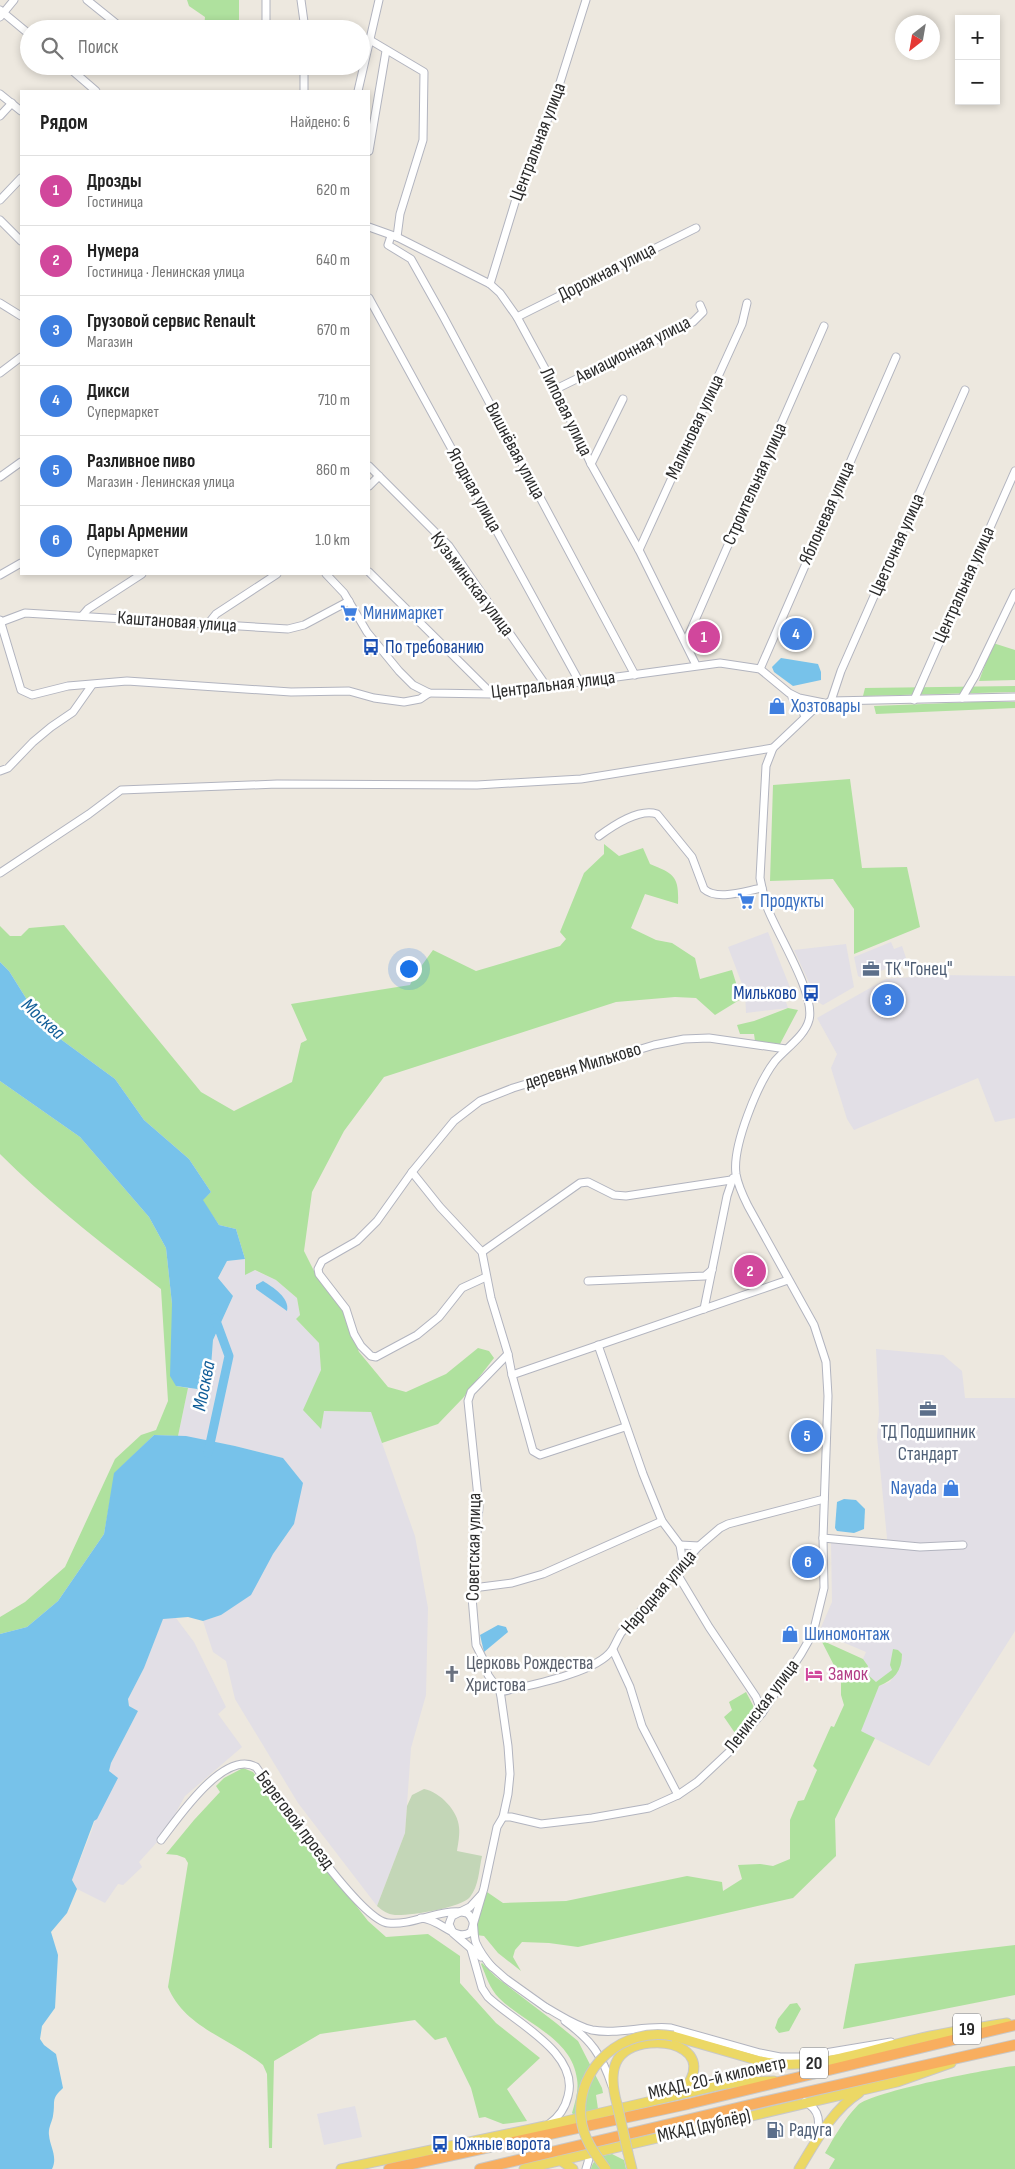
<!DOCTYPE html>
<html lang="ru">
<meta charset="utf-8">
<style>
:root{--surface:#fff;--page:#f2f2f2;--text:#222;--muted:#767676;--line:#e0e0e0;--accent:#4657f3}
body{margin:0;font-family:"Sofia Sans Condensed",sans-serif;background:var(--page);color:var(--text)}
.controls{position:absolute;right:15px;top:15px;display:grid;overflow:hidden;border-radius:0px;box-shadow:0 2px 8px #0003}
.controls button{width:45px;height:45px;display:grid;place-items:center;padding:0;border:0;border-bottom:1px solid var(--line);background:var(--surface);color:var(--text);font:25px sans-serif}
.compass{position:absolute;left:895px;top:15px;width:45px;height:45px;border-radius:50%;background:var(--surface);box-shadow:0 2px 8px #0003;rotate:211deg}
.you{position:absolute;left:408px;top:968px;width:18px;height:18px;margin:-12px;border:4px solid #fff;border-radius:50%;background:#1a73e8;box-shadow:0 0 0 8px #1a73e833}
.badge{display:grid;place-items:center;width:32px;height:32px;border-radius:50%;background:var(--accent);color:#fff;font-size:16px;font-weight:700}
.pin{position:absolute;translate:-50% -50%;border:2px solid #fff;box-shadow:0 1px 5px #0006}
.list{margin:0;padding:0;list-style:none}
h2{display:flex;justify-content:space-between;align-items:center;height:65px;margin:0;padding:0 20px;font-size:21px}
h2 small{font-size:16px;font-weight:400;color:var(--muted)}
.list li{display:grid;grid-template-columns:32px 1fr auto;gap:15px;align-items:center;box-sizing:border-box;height:70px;padding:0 20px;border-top:1px solid var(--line)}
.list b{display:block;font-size:19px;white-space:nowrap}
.list p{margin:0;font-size:16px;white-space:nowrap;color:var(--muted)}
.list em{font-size:16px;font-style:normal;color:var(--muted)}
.icon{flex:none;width:28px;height:28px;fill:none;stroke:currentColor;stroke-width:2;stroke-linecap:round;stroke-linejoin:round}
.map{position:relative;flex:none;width:1015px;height:2169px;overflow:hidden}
.search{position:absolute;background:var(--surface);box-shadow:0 2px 8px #0003;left:20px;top:20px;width:350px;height:55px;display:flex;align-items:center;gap:12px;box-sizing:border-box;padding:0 18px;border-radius:28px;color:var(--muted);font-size:19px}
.panel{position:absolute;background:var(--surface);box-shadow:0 2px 8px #0003;left:20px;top:90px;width:350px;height:485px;border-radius:0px}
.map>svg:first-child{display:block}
</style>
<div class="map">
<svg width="1015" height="2169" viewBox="0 0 1015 2169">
<rect width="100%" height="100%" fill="#ede8df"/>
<g fill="#e2dfe6">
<path d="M768,932l25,63 -8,4 3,9 -42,5 -1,-21 -17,-45z"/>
<path d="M891,942l3,7 8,-3 5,15 -45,17 -4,-2 -4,-19z"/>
<path d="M846,944l8,43 -31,18 -5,-3 -24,-52z"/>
<path d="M938,975l77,1v142l-20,4 -17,-44 -124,52 -7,-11 -16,-51 6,-14 -20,-36 69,-39z"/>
<path d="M245,1259l9,11 22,10 21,18 3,17 -4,4 23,24 2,27 -17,40 17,18 3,-17 47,1 44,124 13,72 -2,87 -15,53 -6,85 -28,73 -79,-103 -63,-104 -9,-38 -13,-9 -10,-31 18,-6 52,-61 21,-30 -11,-66 -48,-12 -57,-10 10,-48 15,2 7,-10 3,-40 20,-44 -15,-17 9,-18z"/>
<path d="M876,1349l67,6 19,16 3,27h50v233l-86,135 -69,-35 19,-45 11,-4 12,-22v-6l-4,-4 -5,20 -17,12 -10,-9 2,-7 -5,-7 3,-7 -47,-20 13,-30 -1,-59 57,5 -11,-111 2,-23z"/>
<path d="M163,1618h13l18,24 32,65 -8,7 24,33 -57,49 -10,18 2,2 -9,14 -29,32 3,5 -19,18 -5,-1 -13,19 -28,-14 -5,-9 20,-50 19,-67 27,-52 -9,-5 -1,-7 16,-31z"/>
<path d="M355,2106l7,31 -38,8 -7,-31z"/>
</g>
<g fill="#afe19e">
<path d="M187,0h52v29h-35l1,-12 -16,-11z"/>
<path d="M993,643l22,7v30l-36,1z"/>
<path d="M1015,686v6l-152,4 2,-8z"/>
<path d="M974,702h41v6l-139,6 -2,-8z"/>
<path d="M850,779l12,89 45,-1 13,60 -66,27v-45l-21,-30 -63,2 3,-96z"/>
<path d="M604,844l15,12 24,-8 7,16c25,10 29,13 28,40l-33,-10 -14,34 25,12 16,3 23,15 5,21 32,-9 9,29 -26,16 -19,-17 -21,-1 -59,5 -232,75 -40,54 -32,61 -8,59 10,20 27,36 18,45 29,35 18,5 40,-18 32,-26 11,3 5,7 -31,40 -25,26 -56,19 -11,-31 -47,-1 -3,18 -18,-19 18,-40 -2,-27 -23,-24 4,-4 -3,-17 -21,-18 -21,-10 -10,5v-16l-9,-30 -17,-4 -17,-25 9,-8 -22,-33 -45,-39 -29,-41 -71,-52 -35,-56 -9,-9v-36l10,10h11l8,-8 35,-3 137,167 33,19 58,-29 9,-39 6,-3 -16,-36 119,-19 4,-9 19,-26 43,21 84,-25 6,-7 -6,-7 24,-59 20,-19z"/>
<path d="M788,1008l10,2 -18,34 -25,-3 -1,-7h-14l-3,-9 17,-4z"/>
<path d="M0,1081l80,56 69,80 17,31 6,56 4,82 12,2 -10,48 -24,-1 -39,38 -11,61 -46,67 -31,26 -27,7v-17l25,-15 40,-35 50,-108 26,-24 15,-5 12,-29 -7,-112c-56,-43 -111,-85 -161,-135z"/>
<path d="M821,1640l42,19 5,7 -2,7 10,9 16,-12 -2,-5 3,-16 5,1 4,4c0,17 -8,26 -23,32l-18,45 14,7 -40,81 1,37 -43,42 -215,49 -29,-4 -27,-1 -7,8 -2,7 8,14 -23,-18 -14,-17 -8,-1c0,-16 4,-29 11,-43l16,11 63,-2 121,-25 35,6 1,9 19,-12 -4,-14 22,-1 13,2 17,-7v-39l8,-19 6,-1 13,-30 -4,-4 18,-40 3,1 10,-22 -3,-10v-16z"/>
<path d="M746,1692l11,21 -20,23 -13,-19 8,-7 -3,-8z"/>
<path d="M243,1768l10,4 115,149 18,16 42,-3 32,22v27l36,40 44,35 -33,31 20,32 -24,3 -18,-7 -6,1 -8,-30 -25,-51 -11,3 -20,-20 -95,14 -46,27 -2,87h-3l-2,-74 -4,-9c-32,-26 -79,-38 -95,-78l20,-124 -3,-5 -8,-3 -11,-1 28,-34 26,-28 -4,-6 8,-8z"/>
<path d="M1015,1945v50l-172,34 12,-65z"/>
<path d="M482,1963l14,14 60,46 22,18 24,47 1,5 -7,2 2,14 -24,6 -2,-2c3,-10 7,-23 5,-34 -5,-41 -52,-55 -78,-81 -9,-9 -13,-22 -18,-34z"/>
<path d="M797,2003l4,6 -12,22 -10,2 -4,-5 3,-9 12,-15z"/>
<path d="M1015,2066v103h-186l6,-10 -10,-6c9,-16 20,-35 33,-48 13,-13 134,-37 157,-39z"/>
<path d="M612,2154l12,6 2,9h-35c3,-12 11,-13 21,-15z"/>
</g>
<path fill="#c3d6b7" d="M424,1789c16,3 34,22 35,38 1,8 -1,17 -2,24l25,5c-3,13 -3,30 -12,41 -9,11 -61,19 -75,18 -8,-1 -12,-4 -18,-9l28,-73 2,-27 5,-11z"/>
<g fill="#77c2ea">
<path d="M781,658l37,6 3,8v8l-28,6 -19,-14 -2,-5z"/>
<path d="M0,962l9,9 35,56 71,52 29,41 45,39 22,33 -8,8 16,25 17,4 9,30 -18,2 -9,17 15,18 -20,44 -3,40 -6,10 -28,-4 -6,-10 2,-72 -6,-56 -17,-31 -69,-80 -80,-56z"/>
<path d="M263,1281c10,6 27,17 24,30l-31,-22v-4z"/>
<path d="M154,1435l32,1 49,10 48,12 20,25 -9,41 -21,30 -22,41 -30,20 -18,6 -15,-4 -25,2 -19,49 -16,31 1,7 9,5 -27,52 -2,8 9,7 -21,41 -3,2 -22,59 5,9 -10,24 -16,19 7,23 -3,53 -13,18 -2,13 4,6 12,9 7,34c-13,12 -7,13 -10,28 -1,6 -5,12 -4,19 1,12 9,22 3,34h-52v-535l27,-7 31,-26 46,-67 10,-61z"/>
<path d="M844,1499l12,1 9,9 -1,20 -10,4 -17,-2 -2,-3 2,-26z"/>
<path d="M498,1625l8,2 2,5 -24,20 -4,-17z"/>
</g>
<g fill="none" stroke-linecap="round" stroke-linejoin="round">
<path stroke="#77c2ea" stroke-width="9" d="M208,1453l21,-97 -14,-38"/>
<g stroke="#b2b4bf" stroke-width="9">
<g id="minor">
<path d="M87,0l36,29"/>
<path d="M301,0l4,29"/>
<path d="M0,10l29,24"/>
<path d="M0,17l14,-17"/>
<path d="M305,24l24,5"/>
<path d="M175,29l1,-1"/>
<path d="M266,29v-29"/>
<path d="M361,37l9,3 54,32 -1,68 -23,74 -3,23"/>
<path d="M67,66l29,25"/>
<path d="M304,91v-25"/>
<path d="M358,91l21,-91"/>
<path d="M0,94l21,17"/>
<path d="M0,116l12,-13"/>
<path d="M369,151l17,-100"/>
<path d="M0,200l21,-22"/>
<path d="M0,220l21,21"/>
<path d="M369,227l28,10 93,47 10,9 17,24 39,72 35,75 48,86 57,115"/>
<path d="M391,236l-3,9 23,14 32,57 192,359"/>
<path d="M490,284l26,-85 35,-88 35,-111"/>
<path d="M369,298l211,385"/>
<path d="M0,303l21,13"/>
<path d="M517,317l179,-89"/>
<path d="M0,373l21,-16"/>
<path d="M556,389l137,-67 10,-10 -3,-7"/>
<path d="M591,464l32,-65"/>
<path d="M369,466l80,80 98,141"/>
<path d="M0,477l21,-15"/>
<path d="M369,486l10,-10"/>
<path d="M639,550l103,-226 5,-21"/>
<path d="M369,572l123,122"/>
<path d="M326,574l18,19 23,39 32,39 14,14 16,8 63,1 228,-31 40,6 29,24 10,5 25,5"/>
<path d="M0,575l21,-12"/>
<path d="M82,616l6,-7 54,-35"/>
<path d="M0,620l21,70 11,5 36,-9 59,-5 164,11 58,-1 25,7 30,4 16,-3 9,-6"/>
<path d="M1,622l24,-9 263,16 16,-4 45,-24"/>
<path d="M208,624l8,-10 61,-40"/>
<path d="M686,641l138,-315"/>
<path d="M760,669l136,-312"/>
<path d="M792,697l9,10 4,10"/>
<path d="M962,698l13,-22 40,-83"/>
<path d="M914,700l101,-229"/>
<path d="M831,701l10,-30 124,-281"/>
<path d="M0,771l8,-3 25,-26 18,-15 22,-15 19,-27"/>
<path d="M599,836c15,-11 40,-28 58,-22l35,43 12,32c13,12 41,2 58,-1"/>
<path d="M0,873l89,-59 32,-24 156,-6 200,1 104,-6 192,-31"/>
<path d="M412,1172l28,35 42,45 9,46 17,56 -37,38 -3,9 11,106 -7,90 4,48 9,18 3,12 12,17 1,5 7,49 2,28 -2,20 -5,23 -6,10 -13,61 -13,44c-15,11 -30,-13 -50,-14"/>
<path d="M482,1252l98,-69 8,-1 26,13 12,1 105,-16"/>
<path d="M486,1277l-24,11 -23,29 -22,18 -41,22 -5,-1 -10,-10 -7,-12 -8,-25 -27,-35 -1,-5 4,-8 35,-20 20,-20 35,-49 42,-51 26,-20 33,-13 141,-43 30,-6 25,-1 77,11"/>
<path d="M588,1281l117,-5 7,-6"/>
<path d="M704,1309l23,-113 6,-18"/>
<path d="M598,1345l45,129 19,47 18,24 3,18"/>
<path d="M508,1354l4,21 21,76 7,4 85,-28"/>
<path d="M512,1375l276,-95"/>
<path d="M823,1538l97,9 43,-2"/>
<path d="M680,1545l19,1"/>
<path d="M676,1572l33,55 47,70 6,16"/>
<path d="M473,1588l39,-5 31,-9 119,-53"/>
<path d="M613,1650l17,37 12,39 36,69"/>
<path d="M500,1692c26,-6 97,-19 112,-42 3,-5 6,-12 9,-17l78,-87 21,-18 8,-4 96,-25"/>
<path d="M503,1817h8l30,7 51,-6 57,-10 29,-13 19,-13 33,-31 32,-38 39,-59 12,-21 11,-45 -1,-50 5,-142 -2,-34 -12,-37 -66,-119c-5,-10 -10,-20 -12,-32 -4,-28 22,-91 39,-113 10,-12 30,-25 34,-41 7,-26 -32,-86 -42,-113 -3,-9 -5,-19 -7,-29l6,-112 7,-18 39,-37 19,-10 184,-4"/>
<path d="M161,1840c17,-22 63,-91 95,-73 20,28 103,153 132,156 26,3 53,-16 79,-10 10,7 5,20 9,30 4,9 10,17 16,24"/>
<path d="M481,1895l-11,12 -18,9 -3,8 4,9 28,24"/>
<path d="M471,1949l11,39 6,9c26,25 92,56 80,99 -3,13 -9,21 -19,28"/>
<path d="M489,1964l17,15 42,30"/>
<path d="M545,2007c15,8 30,19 47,23 25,5 53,-5 79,-2l89,25 20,4h21l90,-15"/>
<path d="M565,2021c26,19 37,34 47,65"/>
<path d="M805,2102c16,8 15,21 11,36"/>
<path d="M586,2169l5,-17"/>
</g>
</g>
<g stroke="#c8c8c8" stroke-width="11">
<g id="major">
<path d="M673,2036l87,25c51,12 107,-11 157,-22 29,-7 60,-11 90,-16"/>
<path d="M617,2104c-9,-32 -5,-57 33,-61 11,-1 24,0 34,7 18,12 9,35 -8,43"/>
<path d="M628,2153l4,16"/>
<path d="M560,2160l13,9"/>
<path d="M341,2169l204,-43 175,-41 20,-3 34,-1"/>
<path d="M524,2169l373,-87 54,-19"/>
<path d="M799,2169c16,-26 33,-59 60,-76"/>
</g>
</g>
<g stroke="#c8c8c8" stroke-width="12">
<g id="highway">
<path d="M389,2169l299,-65 327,-79"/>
<path d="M480,2169l287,-68 248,-56"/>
</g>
</g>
<use href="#minor" stroke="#fff" stroke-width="7"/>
<use href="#major" stroke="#ecd865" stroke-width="9"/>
<use href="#highway" stroke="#f8ae5f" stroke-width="10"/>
<g stroke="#c8c8c8" stroke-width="11" stroke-linecap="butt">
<g id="major-bridge">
<path d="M617,2104l11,49"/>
<path d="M606,2169c-12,-16 -23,-31 -25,-51 -5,-51 42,-92 92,-82"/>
</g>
</g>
<use href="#major-bridge" stroke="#ecd865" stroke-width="9"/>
</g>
<defs>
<g id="supermarket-bare" transform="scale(1.35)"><path d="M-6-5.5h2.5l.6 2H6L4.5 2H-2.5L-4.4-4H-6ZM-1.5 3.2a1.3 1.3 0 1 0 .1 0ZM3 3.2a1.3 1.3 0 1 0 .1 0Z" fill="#3f7fe0" stroke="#fff" stroke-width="2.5" paint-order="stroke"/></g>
<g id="bus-bare" transform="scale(1.35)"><path d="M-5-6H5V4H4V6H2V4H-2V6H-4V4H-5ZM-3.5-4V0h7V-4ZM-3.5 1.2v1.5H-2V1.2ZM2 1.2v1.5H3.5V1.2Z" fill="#1a4fb4" stroke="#fff" stroke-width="2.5" paint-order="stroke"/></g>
<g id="shop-bare" transform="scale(1.35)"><path d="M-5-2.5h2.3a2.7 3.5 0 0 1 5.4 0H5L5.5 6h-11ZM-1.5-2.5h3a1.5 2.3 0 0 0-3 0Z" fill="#3f7fe0" stroke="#fff" stroke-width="2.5" paint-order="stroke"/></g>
<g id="office-bare" transform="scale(1.35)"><path d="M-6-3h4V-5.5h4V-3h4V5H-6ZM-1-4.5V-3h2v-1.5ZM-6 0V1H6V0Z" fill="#5c6f8a" stroke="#fff" stroke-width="2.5" paint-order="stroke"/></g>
<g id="church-bare" transform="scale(1.35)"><path d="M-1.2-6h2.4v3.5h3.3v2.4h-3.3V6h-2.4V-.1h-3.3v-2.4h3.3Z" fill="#6b7280" stroke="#fff" stroke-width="2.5" paint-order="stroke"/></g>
<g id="hotel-bare" transform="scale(1.35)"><path d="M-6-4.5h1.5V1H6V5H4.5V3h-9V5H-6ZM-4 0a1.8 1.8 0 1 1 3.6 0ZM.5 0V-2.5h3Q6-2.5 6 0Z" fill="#d1479c" stroke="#fff" stroke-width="2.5" paint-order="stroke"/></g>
<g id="fuel-bare" transform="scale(1.35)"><path d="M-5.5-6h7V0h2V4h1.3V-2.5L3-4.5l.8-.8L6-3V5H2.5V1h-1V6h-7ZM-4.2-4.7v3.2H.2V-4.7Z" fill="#5c6f8a" stroke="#fff" stroke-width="2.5" paint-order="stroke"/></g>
</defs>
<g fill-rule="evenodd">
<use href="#supermarket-bare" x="349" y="613"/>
<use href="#bus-bare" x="371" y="647"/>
<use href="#shop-bare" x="777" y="706"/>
<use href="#supermarket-bare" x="746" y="901"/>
<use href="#office-bare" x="871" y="969"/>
<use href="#bus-bare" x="811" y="993"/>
<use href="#office-bare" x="928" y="1409"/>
<use href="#shop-bare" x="951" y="1488"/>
<use href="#shop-bare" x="790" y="1634"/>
<use href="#church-bare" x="452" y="1674"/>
<use href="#hotel-bare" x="814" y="1674"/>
<use href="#fuel-bare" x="775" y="2130"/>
<use href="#bus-bare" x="440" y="2144"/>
</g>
<g text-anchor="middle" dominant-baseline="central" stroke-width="5" stroke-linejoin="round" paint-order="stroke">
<g fill="#fff" stroke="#6b6b6b" stroke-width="1">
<rect x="953" y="2013.5" width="28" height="31" rx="4"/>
<rect x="800" y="2047.5" width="28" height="31" rx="4"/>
</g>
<g font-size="18" font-weight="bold" fill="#2c2c2c">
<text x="967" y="2029">19</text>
<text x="814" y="2063">20</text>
</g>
<g font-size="19" fill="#2c2c2c" stroke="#fff">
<text transform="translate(538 142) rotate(-69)">Центральная улица</text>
<text transform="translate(607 272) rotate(-27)">Дорожная улица</text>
<text transform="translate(633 350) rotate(-27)">Авиационная улица</text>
<text transform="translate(566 412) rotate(64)">Липовая улица</text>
<text transform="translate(695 427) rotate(-65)">Малиновая улица</text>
<text transform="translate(515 451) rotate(62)">Вишнёвая улица</text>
<text transform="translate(755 484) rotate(-66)">Строительная улица</text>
<text transform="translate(474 490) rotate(61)">Ягодная улица</text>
<text transform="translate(827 513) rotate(-66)">Яблоневая улица</text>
<text transform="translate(897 545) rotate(-66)">Цветочная улица</text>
<text transform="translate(472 584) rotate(53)">Кузьминская улица</text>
<text transform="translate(964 585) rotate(-66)">Центральная улица</text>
<text transform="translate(177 622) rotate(4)">Каштановая улица</text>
<text transform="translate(553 685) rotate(-7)">Центральная улица</text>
<text transform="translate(583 1066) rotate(-17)">деревня Мильково</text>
<text transform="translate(474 1547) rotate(-89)">Советская улица</text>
<text transform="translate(659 1592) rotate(-49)">Народная улица</text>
<text transform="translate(762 1706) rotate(-53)">Ленинская улица</text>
<text transform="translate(295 1820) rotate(53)">Береговой проезд</text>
<text transform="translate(717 2078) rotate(-13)">МКАД, 20-й километр</text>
<text transform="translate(704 2126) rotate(-13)">МКАД (дублёр)</text>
</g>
<g font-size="19" fill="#366cbe" stroke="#fff" text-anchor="start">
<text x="363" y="613">Минимаркет</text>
<text x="791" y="706">Хозтовары</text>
<text x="760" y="901">Продукты</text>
<text x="937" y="1488" text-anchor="end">Nayada</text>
<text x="804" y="1634">Шиномонтаж</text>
</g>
<g font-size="19" fill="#164399" stroke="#fff" text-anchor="start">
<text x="385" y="647">По требованию</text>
<text x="797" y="993" text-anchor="end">Мильково</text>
<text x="454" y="2144">Южные ворота</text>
</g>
<g font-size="19" fill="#4e5e75" stroke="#fff" text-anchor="start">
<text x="885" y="969">ТК "Гонец"</text>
<text x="928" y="1432" text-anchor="middle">ТД Подшипник<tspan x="928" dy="22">Стандарт</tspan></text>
<text x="789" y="2130">Радуга</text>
</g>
<g font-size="19" fill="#5b616d" stroke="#fff" text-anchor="start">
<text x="466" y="1663">Церковь Рождества<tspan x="466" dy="22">Христова</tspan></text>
</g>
<g font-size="19" fill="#b23c85" stroke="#fff" text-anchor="start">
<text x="828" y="1674">Замок</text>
</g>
<g font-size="20" font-style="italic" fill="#135f99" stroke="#fff">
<text transform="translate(43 1019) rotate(42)">Москва</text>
<text transform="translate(204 1386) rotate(-79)">Москва</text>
</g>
</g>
</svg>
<div class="controls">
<button>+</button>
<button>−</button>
</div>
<svg class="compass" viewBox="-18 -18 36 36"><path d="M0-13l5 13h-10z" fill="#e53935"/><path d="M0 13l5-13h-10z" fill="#767676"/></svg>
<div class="you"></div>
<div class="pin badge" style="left:704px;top:637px;background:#d1479c">1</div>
<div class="pin badge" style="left:750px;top:1271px;background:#d1479c">2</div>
<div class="pin badge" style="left:888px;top:1000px;background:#3f7fe0">3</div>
<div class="pin badge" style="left:796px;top:634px;background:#3f7fe0">4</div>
<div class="pin badge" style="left:807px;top:1436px;background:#3f7fe0">5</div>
<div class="pin badge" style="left:808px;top:1562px;background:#3f7fe0">6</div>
<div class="search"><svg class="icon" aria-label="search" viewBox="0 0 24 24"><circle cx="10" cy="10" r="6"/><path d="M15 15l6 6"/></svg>Поиск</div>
<section class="panel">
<h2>Рядом<small>Найдено: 6</small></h2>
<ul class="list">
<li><span class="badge" style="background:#d1479c">1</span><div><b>Дрозды</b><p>Гостиница</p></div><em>620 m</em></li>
<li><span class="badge" style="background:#d1479c">2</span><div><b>Нумера</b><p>Гостиница · Ленинская улица</p></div><em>640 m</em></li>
<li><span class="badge" style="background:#3f7fe0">3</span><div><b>Грузовой сервис Renault</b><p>Магазин</p></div><em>670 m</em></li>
<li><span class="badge" style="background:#3f7fe0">4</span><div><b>Дикси</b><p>Супермаркет</p></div><em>710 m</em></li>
<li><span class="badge" style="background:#3f7fe0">5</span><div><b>Разливное пиво</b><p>Магазин · Ленинская улица</p></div><em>860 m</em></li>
<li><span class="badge" style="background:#3f7fe0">6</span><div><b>Дары Армении</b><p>Супермаркет</p></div><em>1.0 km</em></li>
</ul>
</section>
</div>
